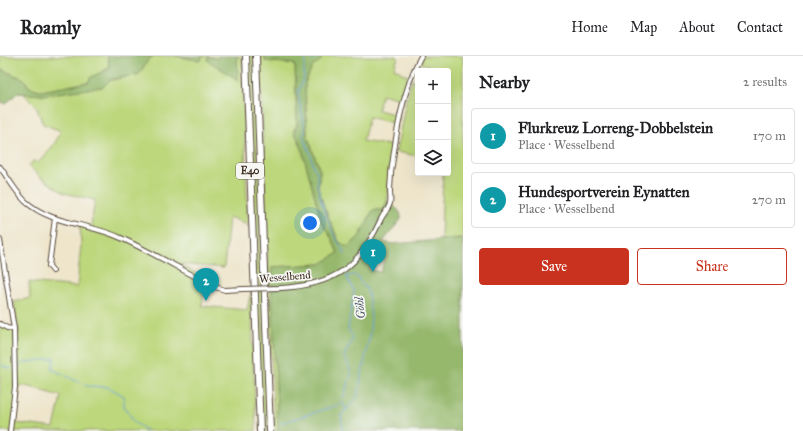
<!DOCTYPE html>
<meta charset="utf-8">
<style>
:root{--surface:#fff;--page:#f2f2f2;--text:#202124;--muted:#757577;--line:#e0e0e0;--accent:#c8321e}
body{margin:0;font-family:"IM FELL Great Primer",serif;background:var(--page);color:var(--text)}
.controls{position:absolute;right:12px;top:12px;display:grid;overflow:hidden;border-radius:4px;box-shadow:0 4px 16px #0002}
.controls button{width:36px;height:36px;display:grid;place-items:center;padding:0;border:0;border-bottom:1px solid var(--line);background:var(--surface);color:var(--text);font:20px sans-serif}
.you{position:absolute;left:310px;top:167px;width:14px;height:14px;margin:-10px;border:3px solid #fff;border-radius:50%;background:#1a73e8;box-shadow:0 0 0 6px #1a73e833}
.badge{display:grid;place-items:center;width:26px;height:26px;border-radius:50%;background:var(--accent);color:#fff;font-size:13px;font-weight:700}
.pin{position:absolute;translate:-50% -33px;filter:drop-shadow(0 1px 2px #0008)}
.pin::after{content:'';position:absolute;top:21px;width:14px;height:12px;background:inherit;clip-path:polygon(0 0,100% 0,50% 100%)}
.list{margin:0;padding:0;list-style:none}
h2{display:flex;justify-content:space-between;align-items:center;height:52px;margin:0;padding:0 16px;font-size:17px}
h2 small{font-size:13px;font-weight:400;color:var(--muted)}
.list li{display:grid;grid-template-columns:26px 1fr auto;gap:12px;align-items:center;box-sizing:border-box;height:56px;margin:0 8px 8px;padding:0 8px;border:1px solid var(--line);border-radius:4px}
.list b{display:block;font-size:15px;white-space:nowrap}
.list p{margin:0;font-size:13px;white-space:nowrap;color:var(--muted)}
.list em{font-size:13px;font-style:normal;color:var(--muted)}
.actions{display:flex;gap:8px;padding:12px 16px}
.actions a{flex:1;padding:9px 0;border:1px solid var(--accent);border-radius:4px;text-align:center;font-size:14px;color:var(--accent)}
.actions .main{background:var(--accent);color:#fff}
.icon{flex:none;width:22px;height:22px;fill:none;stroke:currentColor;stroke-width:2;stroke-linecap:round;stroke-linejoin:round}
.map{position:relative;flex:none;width:463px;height:375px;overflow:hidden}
header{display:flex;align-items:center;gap:24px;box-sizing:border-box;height:56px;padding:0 20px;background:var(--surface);border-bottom:1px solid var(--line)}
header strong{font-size:19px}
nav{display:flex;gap:22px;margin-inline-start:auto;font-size:14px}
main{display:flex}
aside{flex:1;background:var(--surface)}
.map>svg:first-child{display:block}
</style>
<header>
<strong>Roamly</strong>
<nav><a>Home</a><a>Map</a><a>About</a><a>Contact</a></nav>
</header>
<main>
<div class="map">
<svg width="463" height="375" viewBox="0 0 463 375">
<rect width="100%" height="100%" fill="#f6f6f2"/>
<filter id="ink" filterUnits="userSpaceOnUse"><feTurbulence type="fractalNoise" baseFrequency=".025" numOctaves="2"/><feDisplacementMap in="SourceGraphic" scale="8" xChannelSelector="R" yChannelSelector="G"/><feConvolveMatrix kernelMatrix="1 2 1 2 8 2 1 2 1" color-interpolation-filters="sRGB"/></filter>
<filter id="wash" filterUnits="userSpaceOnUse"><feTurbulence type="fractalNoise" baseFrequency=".012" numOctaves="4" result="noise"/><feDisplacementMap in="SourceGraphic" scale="16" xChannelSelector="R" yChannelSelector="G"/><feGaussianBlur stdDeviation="0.9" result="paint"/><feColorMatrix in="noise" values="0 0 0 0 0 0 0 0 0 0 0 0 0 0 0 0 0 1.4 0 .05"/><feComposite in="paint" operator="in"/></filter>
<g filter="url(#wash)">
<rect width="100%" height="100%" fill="#eee5cb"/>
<g fill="#bcd77c" stroke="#7c804d" fill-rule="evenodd">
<path d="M0,0h108l1,12 -19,10 -1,4 -47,9 -13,-4 -5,-8 -24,-10z"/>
<path d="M154,0h22l24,4 2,-4h17v3l19,21 -1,-24h5l6,171 -1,-3 -18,-7 -5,51 -45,-4 25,14 -2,28 45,4 4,-18 5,139h-256v-106l19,8 -5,-31 16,-4 -1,-16 48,5 4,-42 -1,-22 11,3 4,-26 -31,-7 -24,-16 -11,-11 5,-6 4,3c11,-12 17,-18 23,-32l-18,-7 -7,-18 -13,-13 20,2 96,-21 10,-16zM20,329c15,2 27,8 41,11l-7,32 -38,-5z"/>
<path d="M247,0h7l14,375h-7z"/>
<path d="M260,0h5v5l30,3 2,61 -3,6 7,15 21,77 10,16 6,15 -17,10 -49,3v26l6,138h-4z"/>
<path d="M323,0h72l3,2 -4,10 15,9 -6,23 -21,-6 -4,16 20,5 -2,9 -27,-7 -6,24 30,5 -6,56 -5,8h-9l-14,27 -11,10 -9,-5 -14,-33 -7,-21 2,-17 -13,-36 -2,-52 8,-18 8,-5z"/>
<path d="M423,0h40v182l-22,1 2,-66h5v-102h-17l1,-3 -13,-6z"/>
<path d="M412,24l6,1v75l-22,-4 10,-51z"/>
</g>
<g fill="#95b86c" stroke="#687145" fill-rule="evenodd">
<path d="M108,0h46l-5,3 -10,15 -29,6 -7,7 -60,8 -26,-2 -11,11 -6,-3v-32l24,10 5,8 13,4 47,-9 1,-4 19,-10z"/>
<path d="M176,0h26l-1,5z"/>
<path d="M219,0h18l1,24 -31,-20 1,-3 10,2z"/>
<path d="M265,0h58l-2,4 -8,6 -8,17 2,52 13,36 -2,17 7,21 14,33 9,5 11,-10 14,-27h9l5,-8c7,5 15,8 14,17l-18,23 10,2 70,-6v193h-185l-6,-138v-26l49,-3 17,-11 -6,-14 -10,-16 -21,-77 -7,-15 3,-7 -2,-60 -30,-3zM374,200l10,4 -3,12 -12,-2z"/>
</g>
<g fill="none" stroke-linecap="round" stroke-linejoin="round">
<g stroke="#6aa0d7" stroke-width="1">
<path d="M319,0l-6,4 -7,-3 -2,10v11l-6,14 7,39 -2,5 7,17 4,15 3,4v11l6,25 10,25 12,21"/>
<path d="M0,309l11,4 1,-1"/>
<path d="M18,310l5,-3 32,-5 -3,11 35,17 21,1 16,9v10l11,17 10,6v2"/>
<path d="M341,348l10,-29 -1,-5 -6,-14 9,-19 -5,-8 6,-38 -8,-15 8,-1 5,3 1,4 6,6 2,5 3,24 -1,17 -13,64 -12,13"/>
<path d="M341,348l5,3 -1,4 -4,4 2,16"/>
<path d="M281,367l60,-19"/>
</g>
</g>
</g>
<g filter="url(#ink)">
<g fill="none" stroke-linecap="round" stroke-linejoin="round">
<g stroke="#564638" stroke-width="6">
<g id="minor">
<path d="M0,111c8,11 15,24 25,34 26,24 65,22 96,37 32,15 63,33 94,49l10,3 18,-1"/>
<path d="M0,184l14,89 1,58 -5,44"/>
<path d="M53,215l-4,-5 6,-48"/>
<path d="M281,232c53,-3 78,-20 100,-69 2,-5 8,-10 9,-16 1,-3 0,-8 0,-12 0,-6 1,-12 1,-18 5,-38 11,-83 30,-117"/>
<path d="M0,268l7,4 7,1"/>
</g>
</g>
<g stroke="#564638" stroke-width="8">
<g id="highway">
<path d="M246,0l14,375"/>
<path d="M256,0l14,375"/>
</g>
</g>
<use href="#minor" stroke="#fff" stroke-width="4"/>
<use href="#highway" stroke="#fff" stroke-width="6"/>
<g stroke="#564638" stroke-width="6" stroke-linecap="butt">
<path id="minor-bridge" d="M243,233l38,-1"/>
</g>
<use href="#minor-bridge" stroke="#fff" stroke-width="4"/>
</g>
</g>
<g text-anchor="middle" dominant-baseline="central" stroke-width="3.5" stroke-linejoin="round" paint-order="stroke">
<rect fill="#f6f6f2" stroke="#73675e" stroke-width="1" x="236" y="107" width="28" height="16" rx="3"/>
<g font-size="10" font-weight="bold" fill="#3b2a1e">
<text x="250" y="115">E40</text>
</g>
<g font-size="11" fill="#3b2a1e" stroke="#f6f6f2">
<text transform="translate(285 221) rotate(-5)">Wesselbend</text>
</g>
<g font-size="12" font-style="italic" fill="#4e5968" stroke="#f6f6f2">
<text transform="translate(360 252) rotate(-95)">Göhl</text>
</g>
</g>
</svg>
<div class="controls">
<button>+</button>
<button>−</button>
<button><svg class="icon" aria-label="layers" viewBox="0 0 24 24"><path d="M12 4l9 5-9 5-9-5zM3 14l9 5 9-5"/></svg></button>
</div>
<div class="you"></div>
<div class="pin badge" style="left:373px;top:216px;background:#0f9aa8">1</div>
<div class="pin badge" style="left:206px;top:245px;background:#0f9aa8">2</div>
</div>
<aside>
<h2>Nearby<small>2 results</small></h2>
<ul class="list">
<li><span class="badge" style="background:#0f9aa8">1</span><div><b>Flurkreuz Lorreng-Dobbelstein</b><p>Place · Wesselbend</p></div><em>170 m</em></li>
<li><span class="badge" style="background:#0f9aa8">2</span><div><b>Hundesportverein Eynatten</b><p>Place · Wesselbend</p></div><em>270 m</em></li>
</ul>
<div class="actions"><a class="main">Save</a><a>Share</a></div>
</aside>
</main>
